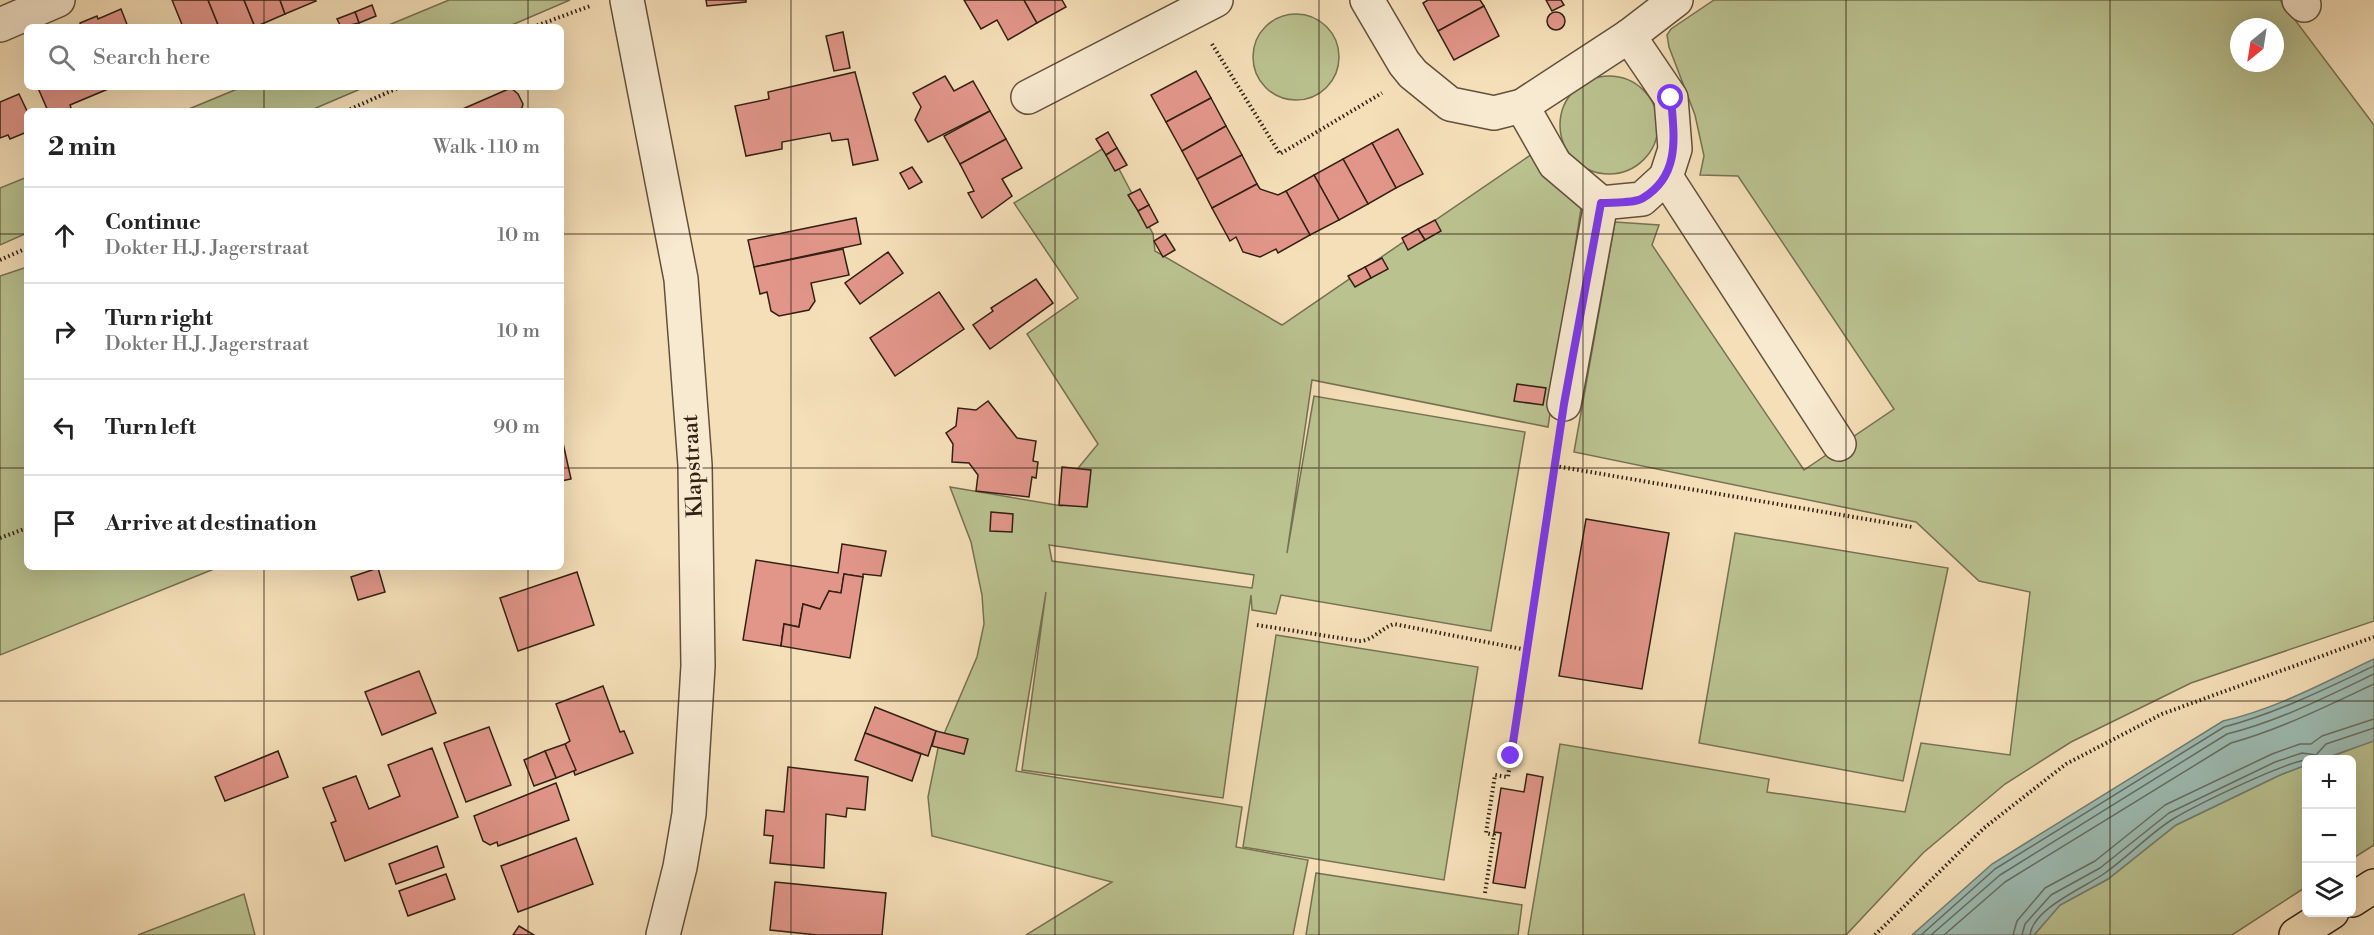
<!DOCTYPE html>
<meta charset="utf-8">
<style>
:root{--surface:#fff;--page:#f6f6f6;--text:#222;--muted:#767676;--line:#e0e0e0}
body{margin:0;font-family:"Libre Bodoni",serif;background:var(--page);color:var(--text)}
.controls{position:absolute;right:18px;bottom:18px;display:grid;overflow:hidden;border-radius:9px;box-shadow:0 6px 24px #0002}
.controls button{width:54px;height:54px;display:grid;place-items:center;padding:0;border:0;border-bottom:2px solid var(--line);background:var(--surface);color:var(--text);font:30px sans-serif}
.compass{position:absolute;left:2230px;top:18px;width:54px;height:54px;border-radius:50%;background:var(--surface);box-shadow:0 6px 24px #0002;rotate:210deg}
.stop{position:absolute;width:18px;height:18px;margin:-14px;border:4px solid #7c3aed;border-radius:50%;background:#fff}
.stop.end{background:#7c3aed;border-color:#fff;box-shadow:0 2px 6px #0008}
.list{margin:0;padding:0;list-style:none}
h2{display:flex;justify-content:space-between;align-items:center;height:78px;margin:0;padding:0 24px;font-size:26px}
h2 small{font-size:20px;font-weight:400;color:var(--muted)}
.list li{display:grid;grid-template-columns:39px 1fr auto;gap:18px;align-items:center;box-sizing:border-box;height:96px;padding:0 24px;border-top:2px solid var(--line)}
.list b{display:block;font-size:22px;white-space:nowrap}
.list p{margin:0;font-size:20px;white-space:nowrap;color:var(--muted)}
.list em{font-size:20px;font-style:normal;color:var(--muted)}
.icon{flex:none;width:33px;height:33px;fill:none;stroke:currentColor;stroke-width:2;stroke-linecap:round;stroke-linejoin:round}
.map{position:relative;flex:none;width:2374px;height:935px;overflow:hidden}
.search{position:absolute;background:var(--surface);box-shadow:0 6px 24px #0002;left:24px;top:24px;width:540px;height:66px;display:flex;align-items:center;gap:15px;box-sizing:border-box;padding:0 21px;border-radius:9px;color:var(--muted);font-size:22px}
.panel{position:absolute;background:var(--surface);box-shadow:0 6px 24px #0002;left:24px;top:108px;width:540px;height:462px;border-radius:9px}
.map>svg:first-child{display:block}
</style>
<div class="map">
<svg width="2374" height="935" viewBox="0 0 2374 935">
<rect width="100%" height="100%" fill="#f5dfb8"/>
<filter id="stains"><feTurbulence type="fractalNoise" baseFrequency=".00333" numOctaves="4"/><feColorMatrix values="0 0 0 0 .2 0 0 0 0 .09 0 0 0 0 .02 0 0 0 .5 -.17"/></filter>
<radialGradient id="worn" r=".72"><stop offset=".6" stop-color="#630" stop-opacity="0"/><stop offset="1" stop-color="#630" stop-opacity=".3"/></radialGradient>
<g fill="#bac290" stroke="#767152" stroke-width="1.5" fill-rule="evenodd">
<path d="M449,0h121l-63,27h-123z"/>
<path d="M1714,0h566l94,125v496l-183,62 -120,59 -66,42 -82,69 -77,82h-318l32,-191 209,35 -2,13 138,20 16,-69 89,12 20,-163 -51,-11 -63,-59 -342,-70 41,-230 44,3 -7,20 152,225 90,-61 -156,-233 -38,-1 4,-19 -9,-41 -26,-68 -2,-12 4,-6zM2239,27h36v36h-36z"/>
<circle cx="1296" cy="57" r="43"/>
<circle cx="1609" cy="125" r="49"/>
<path d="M242,87h123l-56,24h-125z"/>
<path d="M1107,146l46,88 2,17 127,74 253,-173 21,32 25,24 -33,219 -236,-47 -25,173 27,-157 211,36 -34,199 -210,-36 -5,19 -24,-4 -1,-15 -28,203 -201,-28 24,-178 -30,179 226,36 -6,40 72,13 -15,75h-267l86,-53 -180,-46 -4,-39 10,-49 39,-91 7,-33 -2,-29 -11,-53 -21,-55 112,19 13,-34 23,-28 -71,-110 51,-36 -64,-95zM1049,545l205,30 -2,13 -200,-27z"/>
<path d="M27,177v56l-27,12v-57z"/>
<path d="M27,267v300h192l-219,88v-379z"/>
<path d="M1735,533l213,35 -45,213 -204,-38z"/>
<path d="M1276,635l202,32 -34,213 -201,-33z"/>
<path d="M2374,740v105l-22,14v-99h-29z"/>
<path d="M2306,765v122l-74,48h-198l26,-30 48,-26 68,-54 104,-50z"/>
<path d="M1316,873l206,32 -4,30h-212z"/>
<path d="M244,894l11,41h-117z"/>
</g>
<path fill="#9dbcb3" stroke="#727e73" stroke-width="1.5" d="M2374,659v82l-51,18 -17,1v5l-26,10 -104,50 -68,54 -48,26 -26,30h-122l80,-71 231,-143c53,-12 102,-39 151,-62z"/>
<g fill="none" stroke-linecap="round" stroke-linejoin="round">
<g stroke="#676e63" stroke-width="1.5">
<path d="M1921,935l74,-66 229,-142c53,-14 101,-38 150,-61"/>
<path d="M1931,935l69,-60 227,-141c52,-13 99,-37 147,-60"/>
<path d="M1944,935l61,-53 226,-139c50,-14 96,-37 143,-59"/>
<path d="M2013,935l4,-14 28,-33 50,-27 70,-56 107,-51 28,-10h11l11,-8 52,-17"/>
<path d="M2022,935l3,-11 26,-29 49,-27 69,-55 106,-51 27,-9 14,2 10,-11 48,-16"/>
<path d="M2030,935c3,-27 56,-48 75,-62 23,-16 44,-39 68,-54 23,-14 110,-56 133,-59"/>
</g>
</g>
<g fill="#e2968a" stroke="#312013" stroke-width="1.5">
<path d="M172,0h36l11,27h-36z"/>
<path d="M208,0h36l11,27h-36z"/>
<path d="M244,0h36l5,14 -30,13z"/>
<path d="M280,0h35l1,1 -31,13z"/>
<path d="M706,0h40v2l-39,4z"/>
<path d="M964,0h60l13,23 -29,17 -11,-20 -16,9z"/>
<path d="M1024,0h38l4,7 -29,16z"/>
<path d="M1428,0h52l4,6 -46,25 -15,-28z"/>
<path d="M1546,0h15l3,5 -12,6z"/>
<path d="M372,5l4,11 -17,7 -4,-11z"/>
<path d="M1484,6l15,30 -45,24 -16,-29z"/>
<path d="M121,9l7,18h-47l-1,-4 17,-7 1,3z"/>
<path d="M355,12l4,11 -18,4 -4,-8z"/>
<circle cx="1556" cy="21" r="9"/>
<path d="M843,32l7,36 -16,3 -8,-35z"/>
<path d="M1196,71l15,27 -45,24 -15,-27z"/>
<path d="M855,72l23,88 -25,5 -5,-26 -16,2 -2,-8 -48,9v7l-36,7 -11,-50 34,-7 -1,-7z"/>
<path d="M945,76l9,15 19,-10 17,30 -62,31 -13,-22 6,-13 -8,-14z"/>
<path d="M42,87h65l1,2 -38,16 2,6h-24l-10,-23z"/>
<path d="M511,88l7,6 5,10 -2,7h-63z"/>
<path d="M19,94l8,17v21l-17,7 -2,-4 -8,3v-36z"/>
<path d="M1211,98l15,28 -44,25 -16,-29z"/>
<path d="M990,111l16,28 -46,25 -16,-28z"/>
<path d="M1226,126l16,29 -45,24 -15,-28z"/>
<path d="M1398,129l25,45 -27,14 -24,-45z"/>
<path d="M1108,132l9,16 -11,7 -10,-16z"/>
<path d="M1006,139l16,29 -20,11 10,17 -30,22 -14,-25 6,-2 -14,-27z"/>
<path d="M1372,143l24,45 -28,16 -25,-45z"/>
<path d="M1117,148l10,17 -12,6 -9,-16z"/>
<path d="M1242,155l15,29 -45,24 -15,-29z"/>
<path d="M1343,159l25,45 -29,16 -25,-45z"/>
<path d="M912,167l10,15 -13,7 -9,-16z"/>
<path d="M1314,175l25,45 -29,15 -24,-44z"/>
<path d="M1257,184l3,5 18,6 8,-4 24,44 -32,18 -2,-4 -16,8 -17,-5 -7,-15 -6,4 -18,-33z"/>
<path d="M1140,189l9,16 -11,6 -10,-16z"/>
<path d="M1149,205l9,17 -11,6 -9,-17z"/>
<path d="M856,218l5,26 -107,23 -6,-27z"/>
<path d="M1435,220l6,11 -16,9 -7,-11z"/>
<path d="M1418,229l7,11 -17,10 -6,-12z"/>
<path d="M1165,234l10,16 -12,7 -9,-16z"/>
<path d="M843,249l6,26 -38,8 4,18 -6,9 -30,6 -8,-5 -4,-19 -7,2 -6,-27z"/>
<path d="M888,252l15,21 -43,31 -15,-21z"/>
<path d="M1382,258l6,11 -17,9 -6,-11z"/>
<path d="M1365,267l6,11 -16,9 -7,-11z"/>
<path d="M1036,279l17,24 -63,46 -17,-24 20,-14 -2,-3z"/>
<path d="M939,292l25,37 -69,47 -25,-38z"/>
<path d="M1517,384l29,4 -3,17 -29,-4z"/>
<path d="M988,401l29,37 19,3 -3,20 5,1 -2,16 -4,-1 -3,20 -53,-6 2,-16 -9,-12 -17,-1 1,-18 -7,-11 10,-7 2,-18 18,2z"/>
<path d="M561,434l10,45 -10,2z"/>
<path d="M1062,467l29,3 -4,37 -28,-2z"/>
<path d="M991,512l22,2 -1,18 -22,-1z"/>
<path d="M1586,519l83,14 -27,156 -83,-13z"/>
<path d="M842,544l44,7 -5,25 -18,-2v3l-19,-3 -3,19 -12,-2 -9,18 -17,-5 -4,23 -15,-3 -3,22 -38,-6 13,-80 82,13z"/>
<path d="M378,568l7,24 -27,8 -7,-23z"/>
<path d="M577,572l17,53 -76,26 -18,-53z"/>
<path d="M844,574l19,3 -13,81 -69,-12 3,-22 15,3 4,-23 17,5 9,-18 12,2z"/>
<path d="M419,671l17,42 -54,22 -17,-43z"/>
<path d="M603,686l17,46 4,-1 9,22 -58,22 -10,-31 5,-3 -14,-37z"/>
<path d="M875,707l61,24 -8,25 -63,-23z"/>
<path d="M489,727l22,58 -45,17 -22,-59z"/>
<path d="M936,731l32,8 -4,15 -32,-8z"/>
<path d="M865,733l56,21 -9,27 -57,-21z"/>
<path d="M565,744l11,26 -20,8 -11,-27z"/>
<path d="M432,748l26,69 -113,44 -14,-38 5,-2 -13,-33 33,-12 13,33 31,-13 -12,-31z"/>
<path d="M278,751l10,26 -63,24 -10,-24z"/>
<path d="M545,751l11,27 -22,8 -10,-26z"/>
<path d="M788,767l80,10 -3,33 -18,-2 -1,9 -20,-3 -2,54 -54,-5 3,-27 -9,-1 2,-25 18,2z"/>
<path d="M1527,774l16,3 -18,111 -32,-5 8,-50 -7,-1 7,-44 23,4z"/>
<path d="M556,783l13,37 -71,26 -1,-4 -7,3 -7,-4 -9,-25z"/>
<path d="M576,838l17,46 -75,28 -17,-46z"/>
<path d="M437,846l7,21 -48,17 -7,-20z"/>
<path d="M446,874l9,25 -47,17 -9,-25z"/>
<path d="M775,882l111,11 -4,42h-65l-47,-5z"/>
<path d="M519,926l15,9h-21z"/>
</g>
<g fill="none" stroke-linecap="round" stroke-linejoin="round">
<g stroke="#62503c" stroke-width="36">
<g id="minor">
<path d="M627,0l54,279 14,186 3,201 -9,148 -9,53 -17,68"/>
<path d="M1367,0l37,63 9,11 37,30 44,9 28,-7 107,-70 47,-36"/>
<path d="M2299,0l5,5"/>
<path d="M0,25l58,-25"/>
<path d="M1028,97l188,-97"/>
<path d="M1522,106l33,58 46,39 41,-4 24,-22 9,-28 -4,-51 -42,-62"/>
<path d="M1666,177l173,267"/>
<path d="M1564,404l37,-201"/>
</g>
</g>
<g stroke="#312013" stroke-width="36">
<g id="major">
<path d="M2352,900l22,-14"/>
<path d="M2296,935l36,-23"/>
</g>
</g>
<g stroke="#312013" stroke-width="4" stroke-dasharray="1.5 3" stroke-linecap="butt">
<path d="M533,27l57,-21"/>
<path d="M1212,44l68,110 102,-61"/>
<path d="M346,111l54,-24"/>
<path d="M0,260l27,-12"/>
<path d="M1555,466l357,61"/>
<path d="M0,538l27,-10"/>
<path d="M1257,625l102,16c14,0 22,-13 35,-17l133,26"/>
<path d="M1485,893l9,-58 -8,-2 9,-58 13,2 50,-337"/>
<path d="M1875,935l109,-107 82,-64 96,-50 212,-77"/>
</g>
<use href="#minor" stroke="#f8ead1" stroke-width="33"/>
<use href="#major" stroke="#f5dfb8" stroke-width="33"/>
</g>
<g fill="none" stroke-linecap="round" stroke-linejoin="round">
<path stroke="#7c3aed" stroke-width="8" d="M1511,756l53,-352 37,-201c12,-1 32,1 42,-5 38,-23 31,-62 28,-100"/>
</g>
<path fill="none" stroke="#312013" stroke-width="1.5" stroke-opacity="0.55" d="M264,0v27M528,0v27M791,0v935M1055,0v935M1319,0v935M1583,0v935M1846,0v935M2110,0v935M264,87v24M528,87v24M0,234h27M561,234h1813M0,468h27M561,468h1813M264,567v368M528,567v368M0,701h2374"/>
<g text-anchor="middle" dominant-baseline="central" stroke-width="6" stroke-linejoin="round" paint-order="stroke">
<g font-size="22" fill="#312013" stroke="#f8ead1">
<text transform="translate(693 466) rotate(-93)">Klapstraat</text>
</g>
</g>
<rect width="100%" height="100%" filter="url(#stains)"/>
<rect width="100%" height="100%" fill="url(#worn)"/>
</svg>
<div class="controls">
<button>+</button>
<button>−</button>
<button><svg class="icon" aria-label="layers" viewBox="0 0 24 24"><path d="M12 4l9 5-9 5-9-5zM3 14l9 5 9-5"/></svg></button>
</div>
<svg class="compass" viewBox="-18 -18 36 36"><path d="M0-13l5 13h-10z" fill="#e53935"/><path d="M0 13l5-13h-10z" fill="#767676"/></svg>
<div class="stop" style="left:1671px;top:98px"></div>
<div class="stop end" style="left:1511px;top:756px"></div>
<div class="search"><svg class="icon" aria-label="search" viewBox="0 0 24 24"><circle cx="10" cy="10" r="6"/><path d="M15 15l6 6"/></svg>Search here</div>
<section class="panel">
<h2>2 min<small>Walk · 110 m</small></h2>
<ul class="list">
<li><svg class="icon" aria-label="ahead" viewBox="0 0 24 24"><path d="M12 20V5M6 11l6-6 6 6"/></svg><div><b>Continue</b><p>Dokter H.J. Jagerstraat</p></div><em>10 m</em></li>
<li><svg class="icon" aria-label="right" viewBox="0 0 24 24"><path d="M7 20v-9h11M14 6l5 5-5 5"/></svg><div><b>Turn right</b><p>Dokter H.J. Jagerstraat</p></div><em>10 m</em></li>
<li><svg class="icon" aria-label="left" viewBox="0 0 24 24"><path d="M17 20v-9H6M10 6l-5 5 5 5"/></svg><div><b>Turn left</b></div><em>90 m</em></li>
<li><svg class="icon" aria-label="arrive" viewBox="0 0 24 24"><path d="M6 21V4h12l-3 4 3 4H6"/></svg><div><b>Arrive at destination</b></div></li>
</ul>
</section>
</div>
